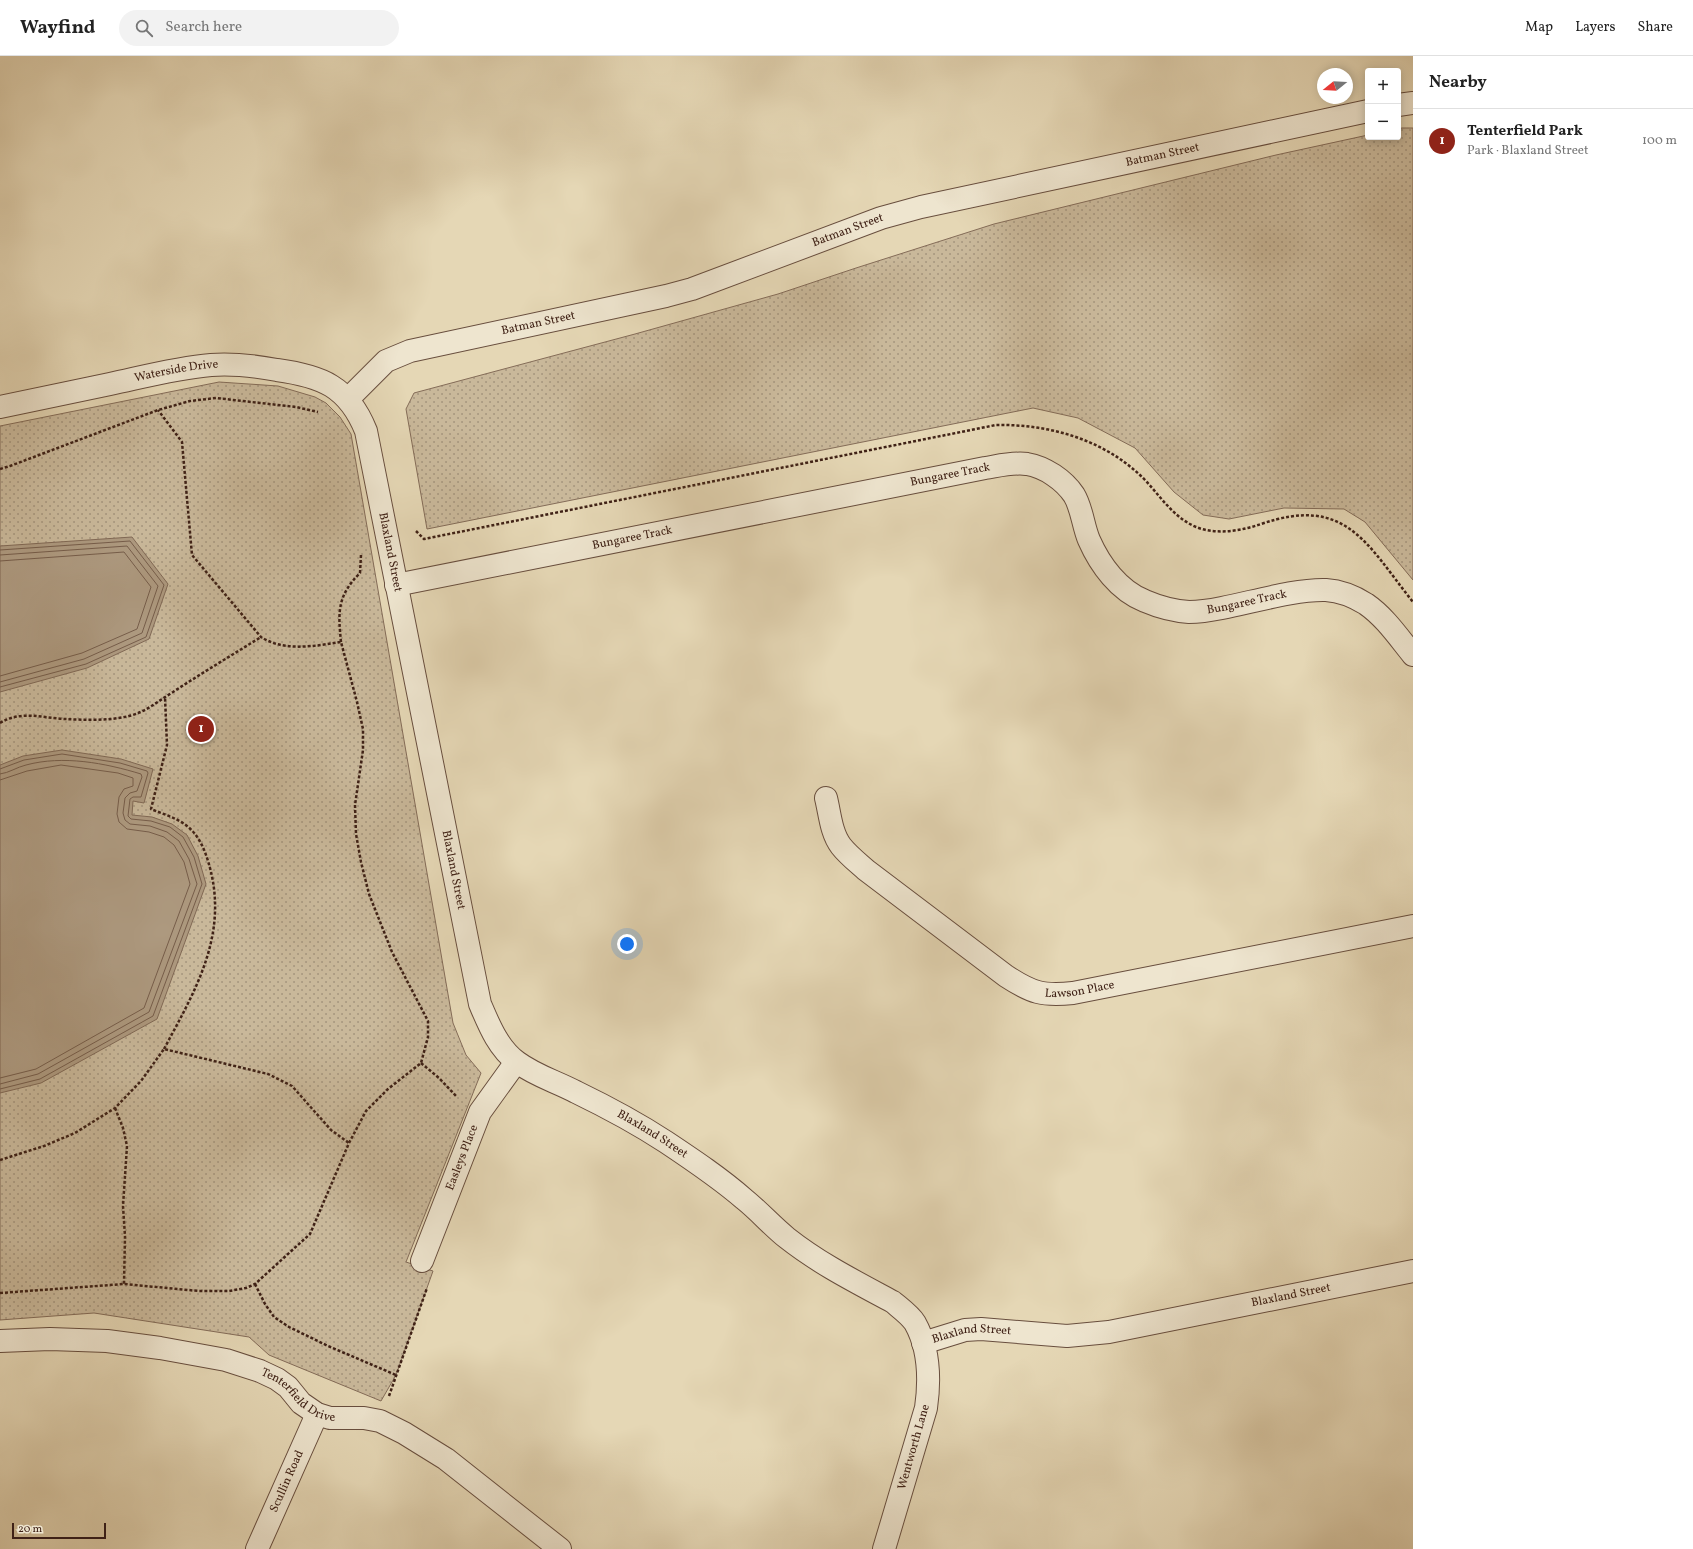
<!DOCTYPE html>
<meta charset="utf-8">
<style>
:root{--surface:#fff;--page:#f2f2f2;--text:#222;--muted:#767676;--line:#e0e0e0;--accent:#8f2418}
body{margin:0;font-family:Vollkorn,serif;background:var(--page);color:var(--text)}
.controls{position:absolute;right:12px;top:12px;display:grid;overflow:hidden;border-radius:4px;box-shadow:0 2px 10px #0003}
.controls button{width:36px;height:36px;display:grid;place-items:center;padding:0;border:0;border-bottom:1px solid var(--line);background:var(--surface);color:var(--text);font:20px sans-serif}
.compass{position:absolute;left:1317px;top:12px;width:36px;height:36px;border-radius:50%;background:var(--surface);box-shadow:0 2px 10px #0003;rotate:252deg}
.scale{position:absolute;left:12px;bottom:10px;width:94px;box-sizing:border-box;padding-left:4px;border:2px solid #3f2116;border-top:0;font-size:11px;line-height:14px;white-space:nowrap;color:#3f2116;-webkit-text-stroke:3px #eee5cf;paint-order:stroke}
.you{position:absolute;left:627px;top:888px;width:14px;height:14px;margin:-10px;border:3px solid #fff;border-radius:50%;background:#1a73e8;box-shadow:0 0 0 6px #1a73e833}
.badge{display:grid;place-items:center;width:26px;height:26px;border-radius:50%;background:var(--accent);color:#fff;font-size:13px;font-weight:700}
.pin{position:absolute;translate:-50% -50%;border:2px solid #fff;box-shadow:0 1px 4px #0006}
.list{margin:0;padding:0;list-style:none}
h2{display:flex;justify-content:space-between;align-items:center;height:52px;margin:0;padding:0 16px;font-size:17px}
h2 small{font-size:13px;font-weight:400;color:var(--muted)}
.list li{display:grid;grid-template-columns:26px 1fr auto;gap:12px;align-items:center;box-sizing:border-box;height:64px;padding:0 16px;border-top:1px solid var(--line)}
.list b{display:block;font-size:15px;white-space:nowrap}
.list p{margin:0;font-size:13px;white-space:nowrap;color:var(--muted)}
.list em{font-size:13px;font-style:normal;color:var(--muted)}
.icon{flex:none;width:22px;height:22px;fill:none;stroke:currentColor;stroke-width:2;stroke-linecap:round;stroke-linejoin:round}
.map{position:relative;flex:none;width:1413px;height:1493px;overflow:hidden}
header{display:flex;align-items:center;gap:24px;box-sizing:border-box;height:56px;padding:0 20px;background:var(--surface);border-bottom:1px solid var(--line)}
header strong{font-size:19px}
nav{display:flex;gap:22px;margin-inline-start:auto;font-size:14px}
.search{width:280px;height:36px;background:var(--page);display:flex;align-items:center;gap:10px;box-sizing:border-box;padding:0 14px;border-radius:22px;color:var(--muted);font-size:15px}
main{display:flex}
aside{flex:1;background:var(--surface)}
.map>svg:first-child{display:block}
</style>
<header>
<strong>Wayfind</strong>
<div class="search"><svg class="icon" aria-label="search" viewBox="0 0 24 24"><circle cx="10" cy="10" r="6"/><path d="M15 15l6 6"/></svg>Search here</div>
<nav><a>Map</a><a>Layers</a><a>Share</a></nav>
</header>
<main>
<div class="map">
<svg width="1413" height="1493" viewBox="0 0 1413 1493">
<defs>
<pattern id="park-dots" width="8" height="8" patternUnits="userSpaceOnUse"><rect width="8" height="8" fill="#c9b89a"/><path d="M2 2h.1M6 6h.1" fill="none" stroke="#a5957d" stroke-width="1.8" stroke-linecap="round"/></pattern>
</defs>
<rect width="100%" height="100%" fill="#e5d7b5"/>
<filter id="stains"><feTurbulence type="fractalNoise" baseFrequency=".005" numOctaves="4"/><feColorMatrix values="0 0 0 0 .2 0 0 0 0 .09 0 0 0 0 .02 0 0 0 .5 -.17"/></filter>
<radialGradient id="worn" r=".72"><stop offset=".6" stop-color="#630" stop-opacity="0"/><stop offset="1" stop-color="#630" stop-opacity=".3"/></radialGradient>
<g fill="url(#park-dots)" stroke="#846c58">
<path d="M1402,72h11v452l-48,-58 -21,-13 -60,-1 -55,11 -26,-4 -29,-23 -39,-44 -57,-30 -45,-10 -606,121 -21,-120 8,-16 221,-59 143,-40 78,-26 138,-44 282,-69 92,-20v2h30v-8z"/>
<path d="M219,326l59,4 37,11 11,6 14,14 11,17 102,589 13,32 15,18 -75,189 27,9 -37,104 -15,26 -112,-46 -20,-18 -155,-24 -94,7v-894z"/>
</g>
<g fill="#ad997f" stroke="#816955">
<path d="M132,481l36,47 -19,55 -62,29 -87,24v-146z"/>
<path d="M62,694l59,9 32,10 -9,34 -11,-2 -1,14 20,2 20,7 15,11 11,21 8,28 -49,135 -116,64 -41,10v-328l23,-9z"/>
</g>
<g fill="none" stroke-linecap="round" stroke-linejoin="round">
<g stroke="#765d4a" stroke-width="1">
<path d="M0,494l130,-9 34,44 -18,52 -60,27 -86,23"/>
<path d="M0,499l127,-9 31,40 -16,47 -58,26 -84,23"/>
<path d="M0,505l124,-9 27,35 -14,42 -55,24 -82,23"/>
<path d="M0,713l24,-9 38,-6 58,9 27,8 1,2 -7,24h-8l-3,2 -2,17 3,3 20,2 19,6 13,10 11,20 8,27 -49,132 -113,63 -40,10"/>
<path d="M0,718c9,-1 17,-7 26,-9 37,-10 79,-2 115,9l1,3 -5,14 -7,2 -5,5 -2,15 2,7 5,4 20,2 17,6 12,9 10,18 8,25 -48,128 -111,62 -38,10"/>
<path d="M0,724l27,-9 34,-6 57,8 15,5v8l-9,3 -5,8 -2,17 2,8 8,7 22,3 15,5 10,8 10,17 6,22 -46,124 -108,61 -36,9"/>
</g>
<g stroke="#684e3e" stroke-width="24">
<g id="minor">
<path d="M1398,49l15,-2"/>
<path id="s1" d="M348,343l38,-38 24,-10 256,-55 26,-7 189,-71 40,-11 447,-96"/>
<path id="s2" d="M0,351c37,-8 73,-15 110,-23 33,-7 66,-16 101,-19 22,-2 44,1 66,5 44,6 71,16 89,61l114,573c9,21 18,44 37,58 19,14 38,19 59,30 31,15 61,31 90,50 27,18 54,36 78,57 15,12 28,27 43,39 33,26 69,44 106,64 7,6 17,13 22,21 14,25 15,57 11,85l-42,141"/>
<path id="s3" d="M396,529l589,-117c13,-2 28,-6 42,-4 18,3 37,16 47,31 8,13 9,31 15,45 11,25 30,51 56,61 14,6 29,10 44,11 11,0 23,-2 33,-4 31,-6 74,-19 104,-18 14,1 29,7 40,14 19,13 33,34 47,51"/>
<path id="s4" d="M826,742c4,16 5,35 15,48 7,9 16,16 25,24l140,106c26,17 36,20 67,17l340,-67"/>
<path id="s5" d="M422,1205l58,-149 36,-50"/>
<path id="s6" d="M0,1285l50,-2 57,2 53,7 66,12 34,11 17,8 11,8 13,16 16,11 13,4h34l16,3 24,12 42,26 114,90"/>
<path id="s7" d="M923,1287l42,-13 16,-1 86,7 42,-4 304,-61"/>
<path id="s8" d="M257,1493l60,-135"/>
</g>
</g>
<g stroke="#3f2116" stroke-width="2.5" stroke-dasharray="3 2" stroke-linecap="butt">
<path d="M0,413l10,-3 148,-56 32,-9 26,-3 80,9 22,5"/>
<path d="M416,475l8,8 572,-114c54,-1 110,15 149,55 16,17 28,37 51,47 20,8 45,4 65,-3 85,-29 105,19 152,78"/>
<path d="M341,586c-3,-30 -4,-46 19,-69l1,-18"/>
<path d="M0,667c21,-13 42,-5 65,-4 20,1 44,2 64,-3 17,-4 29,-15 44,-24 29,-19 59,-37 88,-55"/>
<path d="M164,993c31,-58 64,-113 46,-181 -4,-15 -10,-32 -23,-42 -10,-8 -24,-12 -36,-17l16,-64 -2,-48"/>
<path d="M421,1007l18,15 18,19"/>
<path d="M115,1052l8,20 4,18 -4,60 2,30 -1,48"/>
<path d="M0,1104l44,-14 31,-13 40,-25 26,-27 23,-32 104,25 24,12 39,44 18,13"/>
<path d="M255,1228l10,20 9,13 15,10 39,19 68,29"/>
<path d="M0,1237l124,-9 75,7h30l17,-3 9,-4 55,-50 39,-91 17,-32 22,-22 33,-26 7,-26v-16l-36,-69 -23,-58 -8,-32 -5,-28 -1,-29 8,-55v-21l-6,-27 -16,-60c-26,4 -57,10 -80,-5l-69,-82 -10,-113 -24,-32"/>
<path d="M389,1340l38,-108"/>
</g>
<use href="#minor" stroke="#eee5cf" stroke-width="22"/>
</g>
<g text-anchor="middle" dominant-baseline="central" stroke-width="3" stroke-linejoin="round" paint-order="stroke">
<g font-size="12" fill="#3f2116" stroke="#eee5cf">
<text stroke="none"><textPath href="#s1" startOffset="859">Batman Street</textPath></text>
<text stroke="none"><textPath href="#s1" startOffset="535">Batman Street</textPath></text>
<text stroke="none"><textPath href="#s1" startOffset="211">Batman Street</textPath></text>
<text stroke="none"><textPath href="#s2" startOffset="180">Waterside Drive</textPath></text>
<text stroke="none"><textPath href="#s3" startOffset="565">Bungaree Track</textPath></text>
<text stroke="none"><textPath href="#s3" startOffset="241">Bungaree Track</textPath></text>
<text stroke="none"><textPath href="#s2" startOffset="520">Blaxland Street</textPath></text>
<text stroke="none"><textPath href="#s3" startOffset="937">Bungaree Track</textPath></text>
<text stroke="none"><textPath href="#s2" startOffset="844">Blaxland Street</textPath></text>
<text stroke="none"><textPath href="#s4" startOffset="339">Lawson Place</textPath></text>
<text stroke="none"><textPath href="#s2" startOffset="1204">Blaxland Street</textPath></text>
<text stroke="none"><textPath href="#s5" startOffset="111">Easleys Place</textPath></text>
<text stroke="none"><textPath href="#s7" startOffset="374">Blaxland Street</textPath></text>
<text stroke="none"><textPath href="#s7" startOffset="50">Blaxland Street</textPath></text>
<text stroke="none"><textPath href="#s6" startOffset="310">Tenterfield Drive</textPath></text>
<text transform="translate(914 1391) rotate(-74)">Wentworth Lane</text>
<text stroke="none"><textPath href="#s8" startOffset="74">Scullin Road</textPath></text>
</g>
</g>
<rect width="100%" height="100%" filter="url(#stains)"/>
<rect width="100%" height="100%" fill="url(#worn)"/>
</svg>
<div class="controls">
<button>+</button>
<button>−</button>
</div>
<svg class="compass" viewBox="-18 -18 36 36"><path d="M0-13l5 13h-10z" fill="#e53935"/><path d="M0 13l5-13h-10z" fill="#767676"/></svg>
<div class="scale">20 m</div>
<div class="you"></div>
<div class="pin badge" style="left:201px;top:673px">1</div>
</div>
<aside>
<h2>Nearby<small></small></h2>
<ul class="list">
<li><span class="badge">1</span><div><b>Tenterfield Park</b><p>Park · Blaxland Street</p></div><em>100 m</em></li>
</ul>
</aside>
</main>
